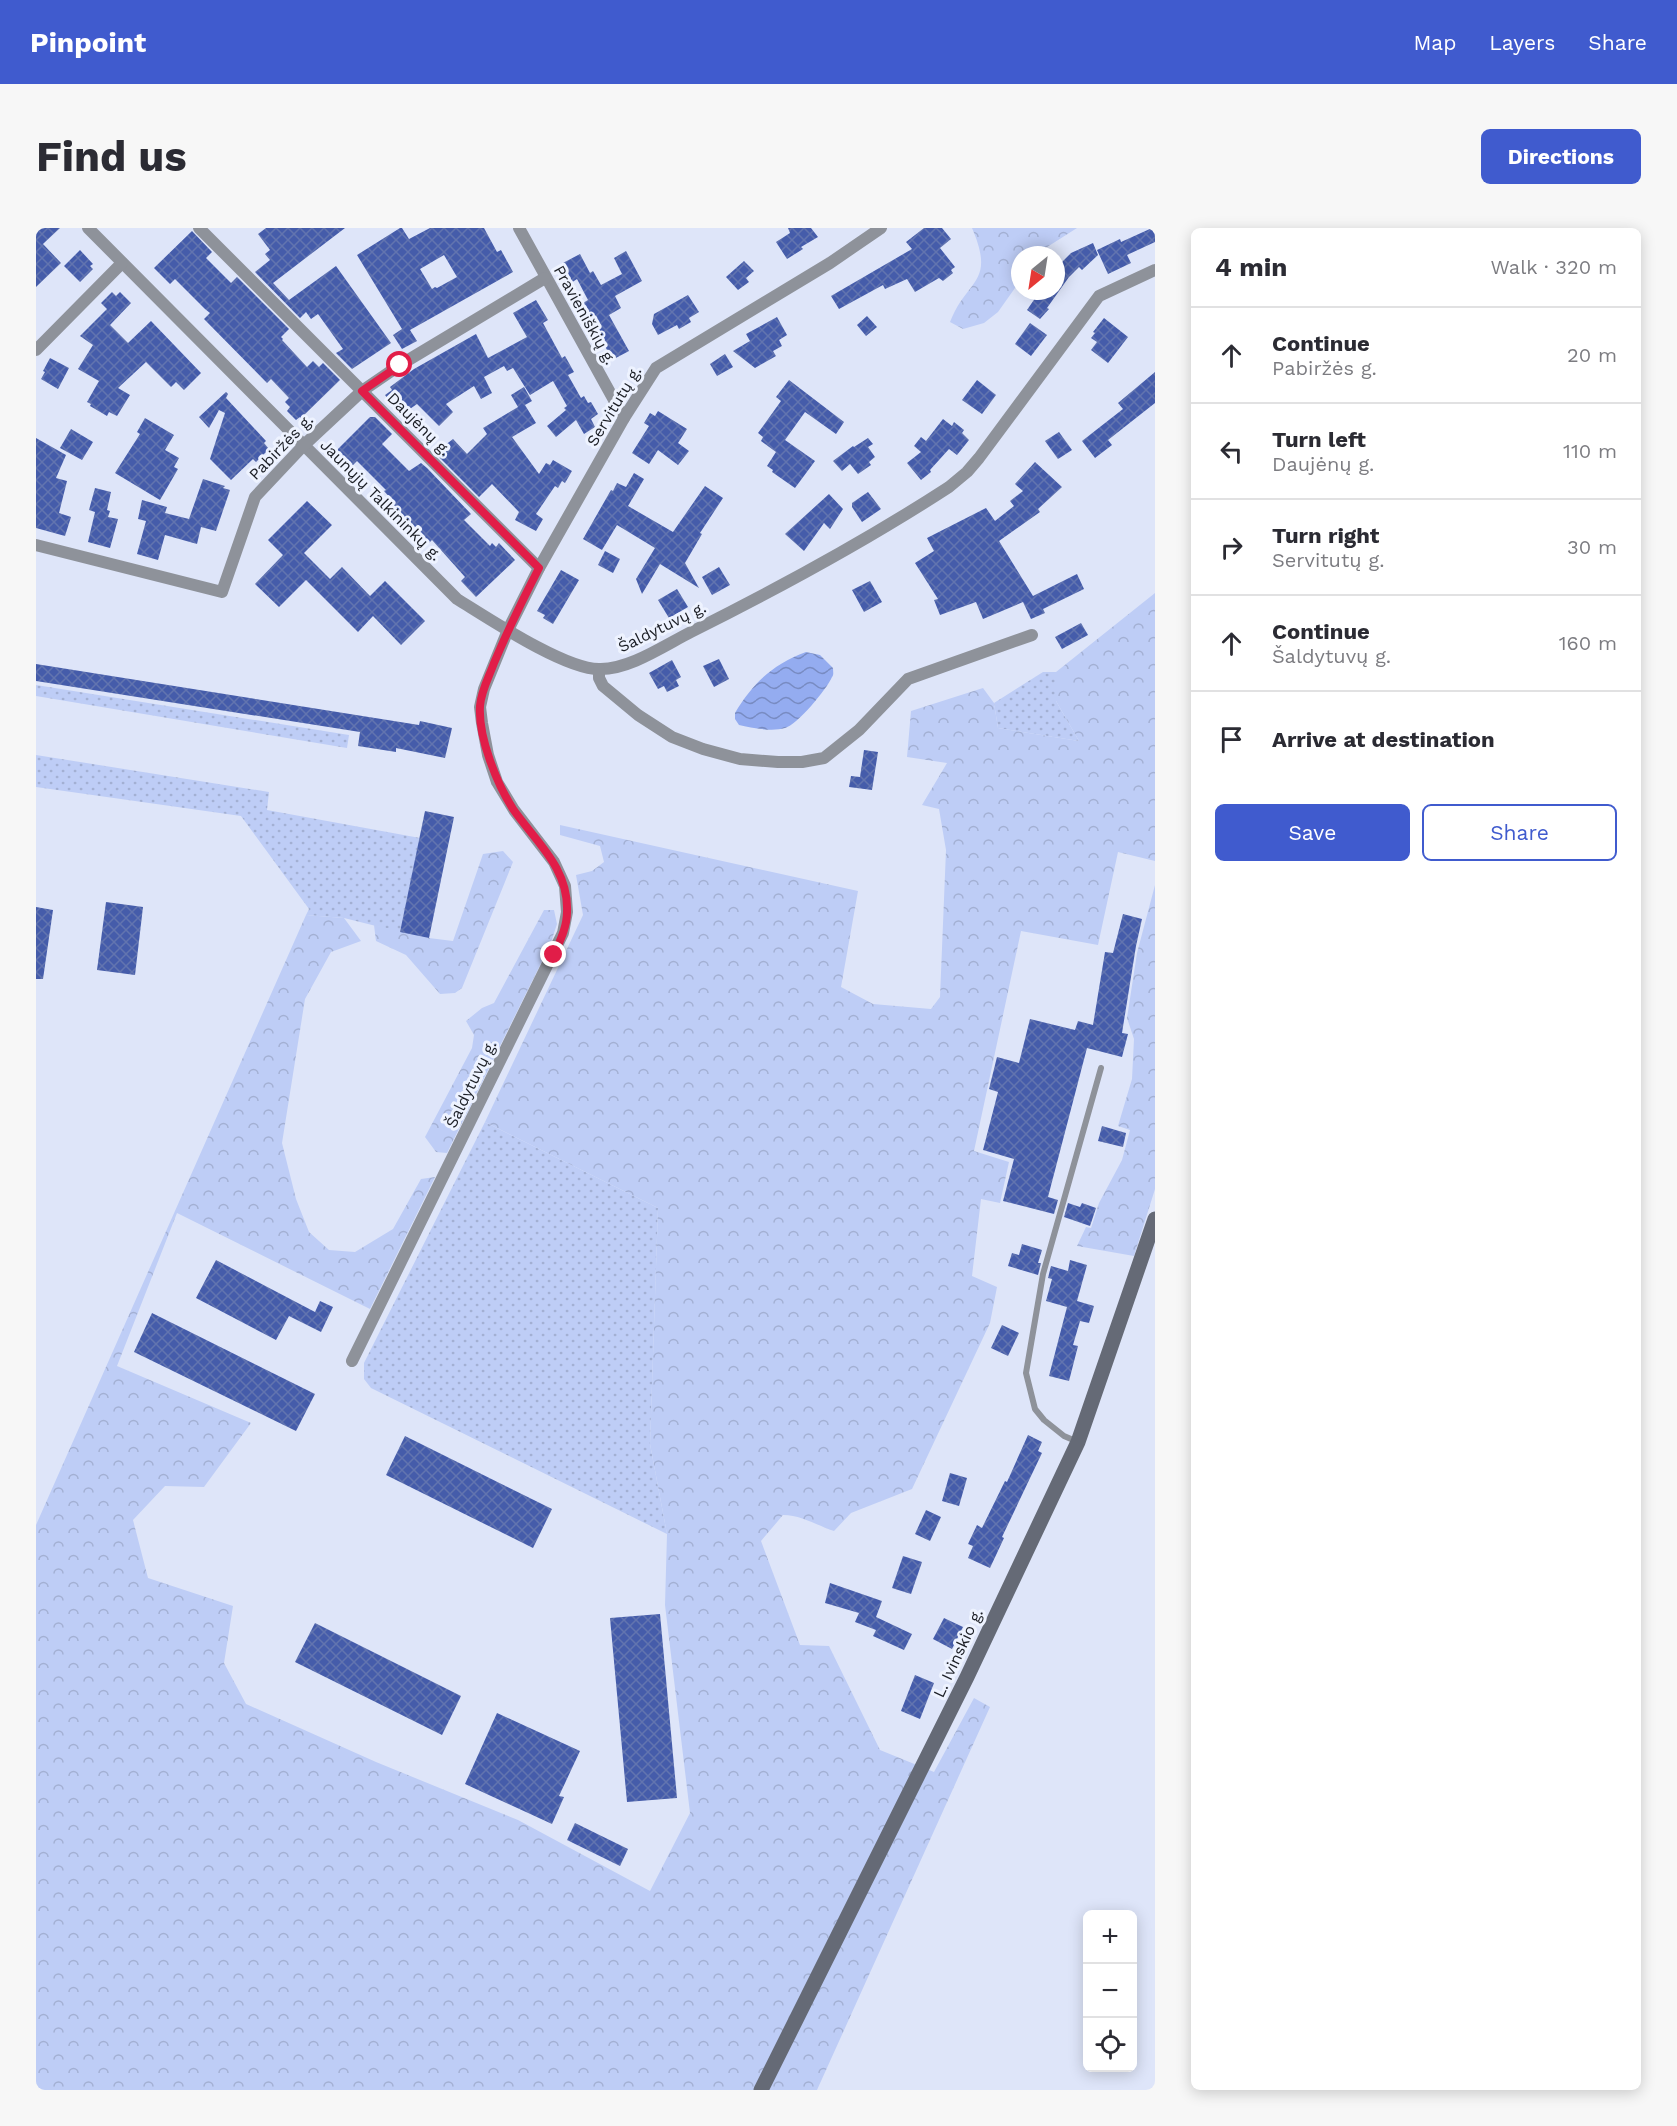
<!DOCTYPE html>
<meta charset="utf-8">
<style>
:root{--surface:#fff;--page:#f7f7f7;--text:#2b2b33;--muted:#7c7c81;--line:#e1e1e2;--accent:#405bce}
body{margin:0;font-family:"Work Sans",sans-serif;background:var(--page);color:var(--text)}
.controls{position:absolute;right:18px;bottom:18px;display:grid;overflow:hidden;border-radius:9px;box-shadow:0 3px 15px #0003}
.controls button{width:54px;height:54px;display:grid;place-items:center;padding:0;border:0;border-bottom:2px solid var(--line);background:var(--surface);color:var(--text);font:30px sans-serif}
.compass{position:absolute;left:975px;top:18px;width:54px;height:54px;border-radius:50%;background:var(--surface);box-shadow:0 3px 15px #0003;rotate:210deg}
.stop{position:absolute;width:18px;height:18px;margin:-14px;border:4px solid #e11d48;border-radius:50%;background:#fff}
.stop.end{background:#e11d48;border-color:#fff;box-shadow:0 2px 6px #0008}
.list{margin:0;padding:0;list-style:none}
h2{display:flex;justify-content:space-between;align-items:center;height:78px;margin:0;padding:0 24px;font-size:26px}
h2 small{font-size:20px;font-weight:400;color:var(--muted)}
.list li{display:grid;grid-template-columns:39px 1fr auto;gap:18px;align-items:center;box-sizing:border-box;height:96px;padding:0 24px;border-top:2px solid var(--line)}
.list b{display:block;font-size:22px;white-space:nowrap}
.list p{margin:0;font-size:20px;white-space:nowrap;color:var(--muted)}
.list em{font-size:20px;font-style:normal;color:var(--muted)}
.actions{display:flex;gap:12px;padding:18px 24px}
.actions a{flex:1;padding:14px 0;border:2px solid var(--accent);border-radius:9px;text-align:center;font-size:21px;color:var(--accent)}
.actions .main{background:var(--accent);color:#fff}
.icon{flex:none;width:33px;height:33px;fill:none;stroke:currentColor;stroke-width:2;stroke-linecap:round;stroke-linejoin:round}
.map{position:relative;flex:none;width:1119px;height:1862px;overflow:hidden;border-radius:9px}
header{display:flex;align-items:center;gap:36px;box-sizing:border-box;height:84px;padding:0 30px;background:var(--accent);color:#fff}
header strong{font-size:28px}
nav{display:flex;gap:33px;margin-inline-start:auto;font-size:21px}
.intro{display:flex;align-items:center;justify-content:space-between;box-sizing:border-box;height:144px;padding:0 36px}
h1{margin:0;font-size:42px}
.button{padding:15px 27px;border-radius:9px;background:var(--accent);color:#fff;font-size:21px;font-weight:700}
main{display:flex;gap:36px;padding:0 36px}
aside{flex:1;background:var(--surface);border-radius:9px;box-shadow:0 3px 15px #0003}
.map>svg:first-child{display:block}
</style>
<header>
<strong>Pinpoint</strong>
<nav><a>Map</a><a>Layers</a><a>Share</a></nav>
</header>
<div class="intro"><h1>Find us</h1><a class="button">Directions</a></div>
<main>
<div class="map">
<svg width="1119" height="1862" viewBox="0 0 1119 1862">
<defs>
<pattern id="grass-dots" width="8" height="8" patternUnits="userSpaceOnUse" patternTransform="scale(1.5)"><rect width="8" height="8" fill="#becdf6"/><path d="M2 2h.1M6 6h.1" fill="none" stroke="#a3b0d3" stroke-width="1.8" stroke-linecap="round"/></pattern>
<pattern id="forest-crowns" width="20" height="18" patternUnits="userSpaceOnUse" patternTransform="scale(1.5)"><rect width="20" height="18" fill="#becdf6"/><path d="M2 6a3 3 0 1 1 6 0M12 15a3 3 0 1 1 6 0" fill="none" stroke="#a3b0d3"/></pattern>
<pattern id="water-waves" width="16" height="10" patternUnits="userSpaceOnUse" patternTransform="scale(1.5)"><rect width="16" height="10" fill="#94acf0"/><path d="M0 5q4-4 8 0t8 0" fill="none" stroke="#788bc2"/></pattern>
<pattern id="building-cross-hatch" width="8" height="8" patternUnits="userSpaceOnUse" patternTransform="scale(1.5)"><rect width="8" height="8" fill="#455caa"/><path d="M0 0l8 8M0 8l8-8" fill="none" stroke="#6274af"/></pattern>
</defs>
<rect width="100%" height="100%" fill="#dee5f9"/>
<g fill="url(#grass-dots)">
<path d="M1007,444h13v29l23,40 -81,-13 -4,-25z"/>
<path d="M0,457l313,50 -2,13 -311,-52z"/>
<path d="M0,527l233,37 -2,18 153,28 -20,94 -56,-14 -38,-3 3,-6 -68,-93 -205,-29z"/>
<path d="M449,894l173,86 -8,236 17,90 -296,-146 -7,-9v-16z"/>
</g>
<g fill="url(#forest-crowns)">
<path d="M936,0h105l-33,21 -5,6h-19v26l-22,31 -14,11 -21,6 -13,-7c17,-44 46,-38 22,-94z"/>
<path d="M1119,365v268l-37,-9 -20,93 -77,-14 -47,220 35,11 -9,41 -19,-4 -9,77 25,11 -7,36 -78,166 -61,24 -17,18c-18,-6 -33,-16 -51,-16l-22,26 39,104 29,1 51,104 54,22 40,-74 16,9 -173,383h-781v-565l270,-610 38,3 17,23 -30,11 -26,47 -23,144 14,56 13,33 20,18 26,2 38,-23 28,-50 14,-2 -65,132 -193,-96 -60,153 134,57 -47,64 -39,-1 -32,34 15,58 85,28 -9,57 22,41 130,58 142,58 132,71 40,-78 -25,-208 2,-71 -17,-90 8,-236 -173,-86 98,-207 -7,-40 16,-4 12,-9 -4,-16 -40,-11v-10l298,66 -17,96 32,17 58,5 9,-12 6,-147 -7,-41 -17,-4 25,-42 -40,-6 4,-46 72,-23 11,15 4,25 81,13 -23,-40v-29z"/>
<path d="M467,623l10,11 -51,126 -7,5 -15,1 -34,-39 -30,-14 -2,-16 55,13 24,3 30,-87z"/>
<path d="M1119,657v304l-21,67 -57,-10 9,-19 5,1 8,-25 23,-43 8,-30 -12,-4 14,-47 2,-40 -7,-21 10,-65z"/>
<path d="M508,682h10l3,14 -7,21 -103,208 -11,-1 -11,-15 47,-89 2,-13 -8,-14 16,-13 12,-5z"/>
</g>
<path fill="url(#water-waves)" d="M770,424l14,3 13,13c0,4 1,7 -1,9 -5,12 -35,48 -47,51 -13,4 -33,0 -46,-3l-4,-6v-6c18,-30 38,-49 71,-61z"/>
<g fill="url(#building-cross-hatch)" fill-rule="evenodd">
<path d="M0,0h24l-17,16 18,19 -25,24z"/>
<path d="M230,0h79l-72,55 16,17 47,-34 55,77 -39,26 -16,-16 7,-4 -25,-35 -7,5 -5,-7 -6,6 -45,-46 15,-12 -5,-6 5,-4 -12,-16z"/>
<path d="M364,0h2l7,11 21,-11h54l13,24 4,-2 12,22 -103,58 7,11 -15,8 -9,-14 9,-6 -45,-74zM408,27l13,22 -20,11 -2,-1 -3,2 -12,-20z"/>
<path d="M752,0h23l7,9 -17,10 2,2 -16,10 -11,-17 14,-9z"/>
<path d="M888,0h18l9,11 -11,9 15,19 -4,3 2,3 -10,8 -4,-3 -24,14 -8,-13 -22,10 -2,-4 -44,24 -8,-13 81,-47 -6,-7z"/>
<path d="M1116,0h3v14l-28,13 4,8 -23,11 -11,-24 23,-11 1,3z"/>
<path d="M156,3l20,21 -6,6 25,25 6,-6 52,52 -8,8 2,2 -1,1 25,27 6,-6 6,6 4,-4 17,17 -39,38 -1,-1 -4,3 -9,-9 3,-4 -5,-5 4,-4 -18,-19 -4,4 -63,-64 6,-6 -5,-4 -30,-30 -5,5 -16,-16z"/>
<path d="M1057,15l5,12 -16,15 -3,-3 -10,10 -22,31 2,1 -9,10 -13,-9 13,-19h16v-23l15,-15z"/>
<path d="M44,22l13,14 -3,2 3,3 -13,13 -16,-16z"/>
<path d="M590,23l16,30 -27,15 6,12 -12,7 20,36 -17,9 -22,-44 -3,1 -7,-12 8,-5 -11,-21 -6,4 -10,-19 19,-10 10,19 3,-2 8,14 21,-11 -8,-16z"/>
<path d="M708,33l10,10 -8,7 3,4 -11,8 -12,-13z"/>
<path d="M76,64l4,4 4,-4 11,11 -21,22 18,18 23,-22 50,52 -17,17 -8,-8 -5,5 -25,-25 -28,26 12,7 -13,21 -8,-4 -2,4 -17,-10 1,-2 -4,-2 12,-21 -21,-12 15,-24 -13,-9 27,-27 -6,-6z"/>
<path d="M652,67l11,17 -10,6 2,4 -12,7 -2,-4 -19,10 -6,-11 2,-10z"/>
<path d="M500,72l12,20 -5,3 19,35 3,-2 9,16 -6,3 13,23 3,-2 4,7 3,-1 7,12 -7,5 4,8 -11,7 -8,-14 -20,17 -9,-11 19,-16 -2,-2 3,-2 -14,-25 -23,14 -17,-27 -6,3 -3,-5 -20,11 8,16 -11,6 -7,-13 -28,18 7,8 -14,14 -22,-22 -10,7 -4,-5 -7,4 -11,-15 7,-5 -2,-3 24,-18 62,-35 12,24 39,-21 -14,-24z"/>
<path d="M831,88l10,11 -11,9 -9,-11z"/>
<path d="M741,89l10,18 -8,5 3,6 -9,5 3,5 -21,12 -22,-17 17,-10 -4,-7z"/>
<path d="M1068,90l24,19 -20,26 -17,-13 6,-8 -6,-4 4,-5 -2,-1z"/>
<path d="M994,95l17,12 -16,21 -16,-12z"/>
<path d="M689,126l8,13 -16,9 -7,-12z"/>
<path d="M14,130l19,10 -11,21 -17,-10 4,-7 -2,-1z"/>
<path d="M1119,144v31l-47,37 4,5 -17,13 -13,-17 41,-32 -5,-6z"/>
<path d="M753,152l55,42 -8,12 -31,-22 -20,28 30,21 -20,27 -23,-16 1,-2 -6,-4 9,-14 -15,-11 2,-4 -5,-4 23,-32 -5,-4z"/>
<path d="M941,152l19,15 -14,19 -20,-14z"/>
<path d="M488,159l8,14 -7,4 11,18 -24,14 27,37 7,-11 4,2 3,-5 19,11 -7,12 -3,-2 -4,7 -3,-2 -19,28 7,5 -7,12 -21,-11 4,-8 -27,-28 -13,13 -44,-44 18,-14 14,15 20,-20 -4,-6 35,-21 -7,-12z"/>
<path d="M190,164l2,2 -2,4 40,43 -2,2 5,6 -13,13 -3,-3 -22,21 -21,-21 15,-46 -6,-3 -10,18 -10,-11z"/>
<path d="M622,183l29,18 -9,14 11,8 -11,14 -20,-15 -9,14 -17,-11 17,-27 -5,-3 6,-10 5,3z"/>
<path d="M334,189h5l17,17 -10,10 27,27 12,-8 6,5 44,46 -7,6 26,26 2,-3 4,4 3,-4 16,17 -39,37 -15,-16 4,-4 -33,-37 -5,5 -42,-42 5,-5 -6,-7 2,-1 -29,-29 -7,7 -15,-16z"/>
<path d="M109,190l29,17 -9,15 14,8 -5,9 4,2 -18,31 -45,-27 25,-39 -3,-2z"/>
<path d="M907,191l9,7 2,-4 10,8 -2,3 7,7 -12,15 -8,-6 -19,21 1,2 -10,8 -14,-17 14,-11 -7,-6 7,-9 5,4z"/>
<path d="M35,201l22,13 -11,18 -22,-12z"/>
<path d="M1023,204l13,18 -14,9 -13,-18z"/>
<path d="M0,210l30,17 -10,23 11,3 -8,32 12,4 -6,19 -29,-8z"/>
<path d="M832,210l5,6 -5,3 7,10 -6,5 2,3 -13,9 -8,-10 -8,7 -9,-10 20,-15 1,1z"/>
<path d="M999,234l27,25 -24,22 2,3 -41,29 34,55 44,-22 7,15 -41,20 2,4 -14,6 -8,-17 -40,17 -7,-17 -36,13 -6,-15 4,-1 -23,-36 19,-12 -7,-13 59,-30 9,13 19,-15 -4,-5 13,-10 -8,-7z"/>
<path d="M598,245l10,6 -16,27 45,26 32,-46 18,12 -23,35 2,1 -17,29 14,25 -39,-24 -18,30 -6,-15 19,-31 -38,-23 -15,25 -19,-11 28,-49 2,1 4,-8 9,4z"/>
<path d="M167,251l22,7 -2,2 7,2 -14,41 -15,-4 -4,17 -32,-9 -7,25 -21,-6 9,-33 -8,-2 4,-19 25,7 -2,6 24,6z"/>
<path d="M59,260l16,4 -4,18 3,1 -2,6 10,2 -8,29 -22,-6 7,-30 -6,-2z"/>
<path d="M832,264l13,17 -19,13 -10,-15v-4z"/>
<path d="M793,266l14,15 -13,20 -6,-6 -20,28 -19,-17z"/>
<path d="M271,273l25,24 -28,28 26,26 12,-12 28,29 15,-15 40,40 -24,24 -28,-29 -15,16 -52,-52 -27,27 -24,-23 28,-29 -15,-15z"/>
<path d="M569,323l15,8 -7,14 -15,-8z"/>
<path d="M683,339l11,18 -18,10 -10,-18z"/>
<path d="M525,342l18,10 -26,44 -10,-6 2,-3 -8,-4z"/>
<path d="M834,353l12,21 -18,10 -12,-22z"/>
<path d="M641,361l11,18 -19,11 -11,-18z"/>
<path d="M1045,395l7,12 -26,14 -7,-12z"/>
<path d="M683,431l10,20 -15,8 -11,-21z"/>
<path d="M636,432l9,17 -5,3 3,6 -12,6 -3,-6 -6,3 -9,-16z"/>
<path d="M0,436l383,61 1,-4 32,7 -7,30 -49,-10v4l-38,-6 2,-14 -324,-51z"/>
<path d="M828,522l14,2 -6,38 -23,-3 2,-11 9,1z"/>
<path d="M389,583l29,6 -25,121 -29,-6z"/>
<path d="M70,674l37,5 -8,68 -38,-5z"/>
<path d="M0,679l17,3 -10,69h-7z"/>
<path d="M1087,686l19,5 -6,27 -14,87 6,1 -6,23 -35,-9 -39,149 10,3 -4,14 -51,-13 11,-42 -31,-9 15,-58 -9,-3 8,-32 22,6 11,-44 45,11 3,-9 15,4 12,-73 8,1z"/>
<path d="M1066,898l24,7 -3,14 -25,-6z"/>
<path d="M1032,975l12,4 2,-4 14,5 -6,18 -26,-9z"/>
<path d="M986,1016l20,6 -4,13h3l-3,12 -30,-9 4,-13 7,2z"/>
<path d="M180,1032l99,52 5,-11 13,6 -12,25 -32,-16 -13,24 -80,-42z"/>
<path d="M1034,1032l17,5 -10,36 17,5 -5,17 -9,-2 -7,24 5,1 -9,35 -20,-5 18,-69 -21,-6 6,-22 -4,-1 3,-12 17,5z"/>
<path d="M116,1085l163,81 -19,37 -162,-79z"/>
<path d="M966,1097l17,8 -11,23 -17,-8z"/>
<path d="M992,1207l14,7 -4,9 4,2 -40,84 2,1 -14,30 -22,-10 5,-12 -5,-2 9,-19 5,3 23,-47 2,1z"/>
<path d="M369,1208l147,73 -19,39 -147,-73z"/>
<path d="M914,1245l17,5 -8,28 -17,-5z"/>
<path d="M890,1282l15,7 -11,24 -15,-7z"/>
<path d="M867,1328l19,6 -11,32 -19,-6z"/>
<path d="M794,1355l52,18 -6,16 36,17 -8,16 -31,-14 3,-6 -21,-8 4,-9 -34,-10z"/>
<path d="M624,1386l17,184 -50,4 -17,-184z"/>
<path d="M908,1390l19,9 -11,22 -19,-10z"/>
<path d="M279,1395l146,73 -19,39 -147,-73z"/>
<path d="M879,1447l19,8 -14,36 -19,-8z"/>
<path d="M461,1485l83,38 -21,45 5,1 -12,27 -87,-40z"/>
<path d="M539,1595l53,26 -8,17 -53,-26z"/>
</g>
<g fill="none" stroke-linecap="round" stroke-linejoin="round">
<path stroke="#8e929a" stroke-width="6" d="M1042,1214l-14,-6 -20,-16 -9,-11 -9,-36 17,-99 58,-206"/>
<g stroke="#8e929a" stroke-width="12">
<path d="M52,0l369,371c31,19 107,70 142,70 30,1 66,-24 92,-37 88,-44 175,-91 258,-145l18,-15 12,-14 120,-162 56,-26"/>
<path d="M163,0l340,340"/>
<path d="M483,0l105,190"/>
<path d="M0,122l86,-87"/>
<path d="M0,317l186,47 33,-95 48,-51 59,-55 38,-26 145,-87"/>
<path d="M563,441v9l4,8 35,29 34,22 31,12 37,10 38,3h24l22,-4 35,-28 49,-51 124,-44"/>
<path d="M316,1133l211,-428 4,-21 -2,-26 -11,-24 -40,-52 -17,-28 -9,-27 -6,-32 -2,-16 4,-18 24,-59 31,-62 85,-150 32,-50 174,-105 51,-35"/>
</g>
<path stroke="#656a76" stroke-width="15" d="M725,1862l206,-413 111,-235 77,-223"/>
</g>
<g fill="none" stroke-linecap="round" stroke-linejoin="round">
<path stroke="#e11d48" stroke-width="8" d="M364,137l-38,26 177,177c-16,31 -31,62 -45,95 -5,14 -13,28 -14,43 -2,31 17,78 33,103 23,33 56,59 54,103 0,15 -7,29 -13,43"/>
</g>
<g text-anchor="middle" dominant-baseline="central" stroke-width="6" stroke-linejoin="round" paint-order="stroke">
<g font-size="16" fill="#1b1e25" stroke="#eef3ff">
<text transform="translate(549 87) rotate(61)">Pravieniškių g.</text>
<text transform="translate(578 178) rotate(-59)">Servitutų g.</text>
<text transform="translate(383 196) rotate(45)">Daujėnų g.</text>
<text transform="translate(245 219) rotate(-46)">Pabiržės g.</text>
<text transform="translate(345 272) rotate(45)">Jaunųjų Talkininkų g.</text>
<text transform="translate(626 399) rotate(-26)">Šaldytuvų g.</text>
<text transform="translate(435 856) rotate(-64)">Šaldytuvų g.</text>
<text transform="translate(922 1425) rotate(-65)">L. Ivinskio g.</text>
</g>
</g>
</svg>
<div class="controls">
<button>+</button>
<button>−</button>
<button><svg class="icon" aria-label="locate" viewBox="0 0 24 24"><circle cx="12" cy="12" r="6"/><path d="M12 2v4M12 18v4M2 12h4M18 12h4"/></svg></button>
</div>
<svg class="compass" viewBox="-18 -18 36 36"><path d="M0-13l5 13h-10z" fill="#e53935"/><path d="M0 13l5-13h-10z" fill="#7c7c81"/></svg>
<div class="stop" style="left:364px;top:137px"></div>
<div class="stop end" style="left:518px;top:727px"></div>
</div>
<aside>
<h2>4 min<small>Walk · 320 m</small></h2>
<ul class="list">
<li><svg class="icon" aria-label="ahead" viewBox="0 0 24 24"><path d="M12 20V5M6 11l6-6 6 6"/></svg><div><b>Continue</b><p>Pabiržės g.</p></div><em>20 m</em></li>
<li><svg class="icon" aria-label="left" viewBox="0 0 24 24"><path d="M17 20v-9H6M10 6l-5 5 5 5"/></svg><div><b>Turn left</b><p>Daujėnų g.</p></div><em>110 m</em></li>
<li><svg class="icon" aria-label="right" viewBox="0 0 24 24"><path d="M7 20v-9h11M14 6l5 5-5 5"/></svg><div><b>Turn right</b><p>Servitutų g.</p></div><em>30 m</em></li>
<li><svg class="icon" aria-label="ahead" viewBox="0 0 24 24"><path d="M12 20V5M6 11l6-6 6 6"/></svg><div><b>Continue</b><p>Šaldytuvų g.</p></div><em>160 m</em></li>
<li><svg class="icon" aria-label="arrive" viewBox="0 0 24 24"><path d="M6 21V4h12l-3 4 3 4H6"/></svg><div><b>Arrive at destination</b></div></li>
</ul>
<div class="actions"><a class="main">Save</a><a>Share</a></div>
</aside>
</main>
